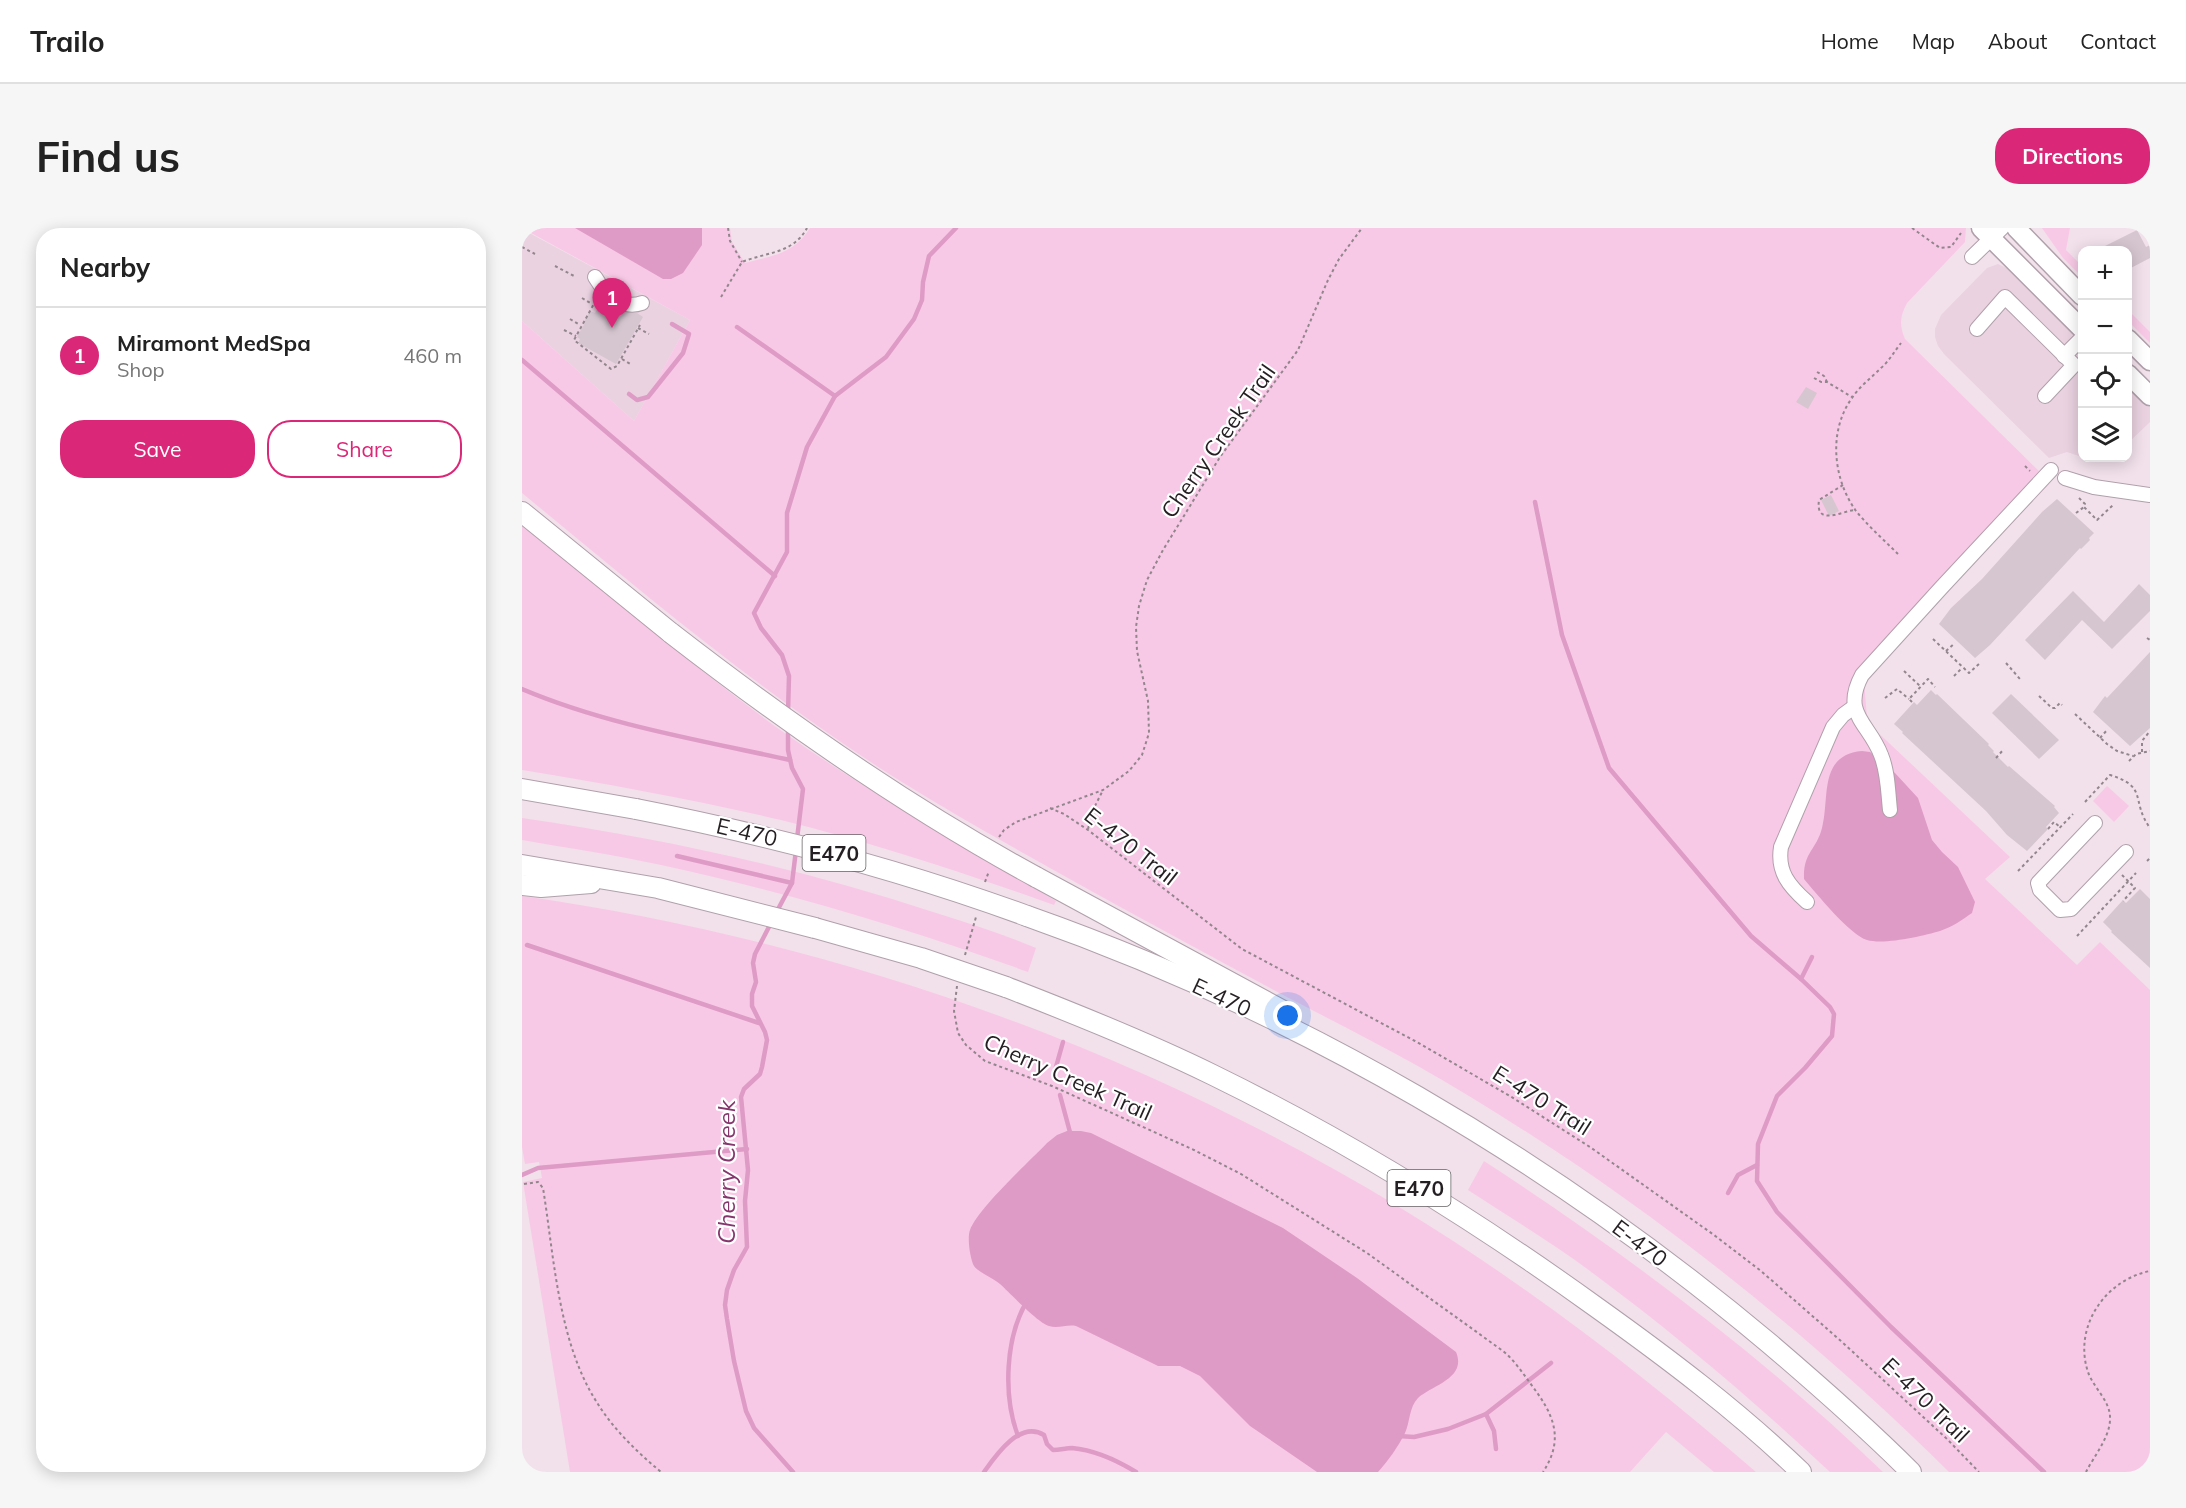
<!DOCTYPE html>
<meta charset="utf-8">
<style>
:root{--surface:#fff;--page:#f6f6f6;--text:#222;--muted:#767676;--line:#e0e0e0;--accent:#db2777}
body{margin:0;font-family:Mulish,sans-serif;background:var(--page);color:var(--text)}
.controls{position:absolute;right:18px;top:18px;display:grid;overflow:hidden;border-radius:12px;box-shadow:0 3px 15px #0003}
.controls button{width:54px;height:54px;display:grid;place-items:center;padding:0;border:0;border-bottom:2px solid var(--line);background:var(--surface);color:var(--text);font:30px sans-serif}
.you{position:absolute;left:766px;top:788px;width:21px;height:21px;margin:-15px;border:4px solid #fff;border-radius:50%;background:#1a73e8;box-shadow:0 0 0 9px #1a73e833}
.badge{display:grid;place-items:center;width:39px;height:39px;border-radius:50%;background:var(--accent);color:#fff;font-size:20px;font-weight:700}
.pin{position:absolute;translate:-50% -50px;filter:drop-shadow(0 2px 3px #0008)}
.pin::after{content:'';position:absolute;top:32px;width:21px;height:18px;background:inherit;clip-path:polygon(0 0,100% 0,50% 100%)}
.list{margin:0;padding:0;list-style:none}
h2{display:flex;justify-content:space-between;align-items:center;height:78px;margin:0;padding:0 24px;font-size:26px}
h2 small{font-size:20px;font-weight:400;color:var(--muted)}
.list li{display:grid;grid-template-columns:39px 1fr auto;gap:18px;align-items:center;box-sizing:border-box;height:96px;padding:0 24px;border-top:2px solid var(--line)}
.list b{display:block;font-size:22px;white-space:nowrap}
.list p{margin:0;font-size:20px;white-space:nowrap;color:var(--muted)}
.list em{font-size:20px;font-style:normal;color:var(--muted)}
.actions{display:flex;gap:12px;padding:18px 24px}
.actions a{flex:1;padding:14px 0;border:2px solid var(--accent);border-radius:24px;text-align:center;font-size:21px;color:var(--accent)}
.actions .main{background:var(--accent);color:#fff}
.icon{flex:none;width:33px;height:33px;fill:none;stroke:currentColor;stroke-width:2;stroke-linecap:round;stroke-linejoin:round}
.map{position:relative;flex:none;width:1628px;height:1244px;overflow:hidden;border-radius:24px}
header{display:flex;align-items:center;gap:36px;box-sizing:border-box;height:84px;padding:0 30px;background:var(--surface);border-bottom:2px solid var(--line)}
header strong{font-size:28px}
nav{display:flex;gap:33px;margin-inline-start:auto;font-size:21px}
.intro{display:flex;align-items:center;justify-content:space-between;box-sizing:border-box;height:144px;padding:0 36px}
h1{margin:0;font-size:42px}
.button{padding:15px 27px;border-radius:24px;background:var(--accent);color:#fff;font-size:21px;font-weight:700}
main{display:flex;gap:36px;padding:0 36px}
aside{flex:1;background:var(--surface);border-radius:24px;box-shadow:0 3px 15px #0003}
.map>svg:first-child{display:block}
</style>
<header>
<strong>Trailo</strong>
<nav><a>Home</a><a>Map</a><a>About</a><a>Contact</a></nav>
</header>
<div class="intro"><h1>Find us</h1><a class="button">Directions</a></div>
<main>
<aside>
<h2>Nearby<small></small></h2>
<ul class="list">
<li><span class="badge">1</span><div><b>Miramont MedSpa</b><p>Shop</p></div><em>460 m</em></li>
</ul>
<div class="actions"><a class="main">Save</a><a>Share</a></div>
</aside>
<div class="map">
<svg width="1628" height="1244" viewBox="0 0 1628 1244">
<rect width="100%" height="100%" fill="#f2e1eb"/>
<g fill="#ead2e1">
<path d="M0,1l168,91 -56,101 -112,-100z"/>
<path d="M1476,36l15,7 69,69v117l-15,-5 -18,6 -105,-104 -6,-8 -3,-9v-8l6,-14 46,-47z"/>
<path d="M1606,156l22,23v15l-22,21z"/>
</g>
<g fill="#f8c9e6">
<path d="M0,0h208l2,14 13,21c27,-7 49,-9 65,-35h1156l-1,14 -58,61c-7,13 -8,22 -2,36l144,142v3l-185,196 3,38 4,8 139,131 -25,22 92,86 23,-23 50,48v482h-201c-159,-157 -338,-296 -533,-407 -43,-24 -87,-46 -131,-69 -64,-34 -128,-69 -192,-104 -66,-37 -132,-73 -196,-113 -133,-84 -254,-186 -375,-286v-172l112,100 56,-101z"/>
<path d="M1520,0h28l-4,22 16,16v11l-19,-19z"/>
<path d="M1606,82l22,22v11l-22,-22z"/>
<path d="M0,298c90,67 172,143 264,208 87,61 179,113 270,167l-2,4c-90,-32 -180,-62 -273,-85 -86,-20 -172,-36 -259,-50z"/>
<path d="M1585,558l22,20 -15,16 -21,-21z"/>
<path d="M0,590c139,20 277,50 411,94 35,11 70,22 103,36l-8,24c-120,-44 -242,-80 -367,-107 -46,-10 -93,-17 -139,-25z"/>
<path d="M0,668c309,44 610,150 877,311 127,77 245,168 357,265h-42l-48,-40 -36,40h-1060l-47,-290 19,-4 -3,-16 -14,2 -3,-17z"/>
<path d="M962,933c141,92 277,194 399,311h-53c-76,-71 -156,-139 -240,-201 -39,-29 -81,-54 -122,-81z"/>
</g>
<g fill="#de9bc6">
<path d="M53,0h127v17l-19,28 -12,6h-8z"/>
<path d="M1340,523l8,1 25,21 23,25 14,42 10,12 16,15 17,35 -3,11c-10,7 -20,14 -32,18 -17,5 -56,14 -73,9 -17,-5 -51,-47 -63,-61 -1,-27 12,-28 18,-51 8,-30 -4,-73 40,-77z"/>
<path d="M545,903h14l10,2 192,95 74,50 99,74c11,26 -23,33 -38,46 -9,9 -8,24 -13,35 -7,14 -17,28 -27,39h-61l-67,-46 -50,-50 -20,-10h-22l-6,-3 -76,-37c-9,-2 -18,3 -27,0 -11,-3 -38,-32 -49,-42 -7,-6 -22,-12 -26,-18 -4,-8 -7,-28 -4,-36 8,-22 59,-68 77,-87l10,-8z"/>
</g>
<g fill="none" stroke-linecap="round" stroke-linejoin="round">
<g stroke="#de9bc6" stroke-width="4.5">
<path d="M215,99l98,69"/>
<path d="M0,132l253,216"/>
<path d="M107,166l8,6 11,-3 35,-44 6,-19 -17,-10"/>
<path d="M1013,274l27,133 47,133 142,168 50,43 29,28 4,7 -2,22 -27,32 -28,28 -19,48 -1,37 20,31 114,115 153,145"/>
<path d="M0,461c85,36 178,51 268,71"/>
<path d="M266,485l1,-37 -7,-21 -21,-27 -7,-15 33,-61v-39l20,-66 28,-51 51,-39 28,-38 8,-19 1,-18 6,-26 27,-28"/>
<path d="M266,500v22l4,18 11,21 -6,50"/>
<path d="M155,628l115,27"/>
<path d="M254,685l16,-30 4,-33"/>
<path d="M249,695l-16,31 -2,9 3,19 -4,12v12l13,26 2,8 -5,27 -2,7 -16,15 -3,8 7,73 -3,31 2,46 -13,23 -7,20 -2,15 2,14 7,42 12,50 8,17 39,44"/>
<path d="M5,717l232,78"/>
<path d="M1279,751l11,-22"/>
<path d="M532,846l9,-32"/>
<path d="M538,867l11,41"/>
<path d="M0,947l16,-7 209,-19"/>
<path d="M1206,965l10,-18 19,-10"/>
<path d="M964,1186l8,17 2,18"/>
<path d="M496,1208c-15,-40 -13,-98 9,-135"/>
<path d="M876,1208l16,1 34,-8 38,-15 65,-51"/>
<path d="M462,1244c12,-17 36,-52 60,-37l3,9 6,6c7,0 13,-2 19,-2 22,2 46,13 64,24"/>
</g>
</g>
<g fill="#d6c6d0">
<path d="M1615,2l9,17 4,-2v13l-23,12v-20h-30z"/>
<path d="M80,72l16,11 19,2 6,4 -27,47 -38,-21 2,-4 -3,-2 8,-14 -1,-1 6,-11 5,2z"/>
<path d="M1284,159l11,6 -9,16 -12,-7z"/>
<path d="M1309,267l8,16 -10,5 -8,-16z"/>
<path d="M1535,271l37,34 -5,5 1,2 -9,9 -1,-1 -90,97 -15,13 -36,-34 12,-16 31,-29 60,-67z"/>
<path d="M1617,356l11,11v16l-38,38 -30,-29 -37,40 -20,-20 48,-49 31,31z"/>
<path d="M1628,424v76l-20,18 -37,-34 12,-16 2,2z"/>
<path d="M1409,462l5,5 1,-1 52,50 -1,1 6,6 -1,1 15,15 1,-1 46,40 -1,1 5,6 -13,14 2,2 -21,22 -20,-16 -21,-24 -84,-78 1,-1 -9,-8 20,-22 3,3z"/>
<path d="M1489,466l48,46 -20,19 -47,-46z"/>
<path d="M1618,661l10,10v69l-39,-36 1,-1 -9,-9 20,-22 3,3z"/>
</g>
<g fill="none" stroke-linecap="round" stroke-linejoin="round">
<g stroke="#b0a0aa" stroke-width="16">
<g id="minor">
<path d="M1450,29l30,-29"/>
<path d="M73,49c10,17 27,33 47,26"/>
<path d="M1455,101l28,-32 69,68 -29,31"/>
<path d="M1542,128l18,-18"/>
<path d="M1543,250l29,9 56,8"/>
<path d="M1368,582c-2,-18 -2,-38 -9,-55 -12,-32 -40,-41 -19,-80l79,-87 110,-118"/>
<path d="M1573,595l-57,60 2,7 20,20 11,-1 55,-57"/>
<path d="M1285,674c-18,-16 -30,-30 -26,-55l52,-120 10,-12 11,-8"/>
</g>
</g>
<g stroke="#b0a0aa" stroke-width="21">
<g id="major">
<path d="M1459,0l101,101"/>
<path d="M1494,0l66,68"/>
<path d="M1606,111l22,22"/>
<path d="M1606,146l22,22"/>
</g>
</g>
<g stroke="#b0a0aa" stroke-width="22">
<g id="highway">
<path d="M0,284l149,121"/>
<path d="M0,561l114,20"/>
<path d="M0,637l136,23 157,40"/>
<path d="M514,649l251,136"/>
<path d="M0,657l19,2 50,-4"/>
<path d="M505,688c270,95 524,244 743,428 48,41 96,83 141,128"/>
<path d="M484,759c70,27 140,55 207,88 135,66 261,144 383,232 70,50 142,104 205,165"/>
</g>
</g>
<g stroke="#92868d" stroke-width="2" stroke-dasharray="3 3" stroke-linecap="butt">
<path d="M206,0l2,13 12,21"/>
<path d="M1390,0l28,20 11,-1 10,-14"/>
<path d="M0,19l13,7"/>
<path d="M33,38l21,11"/>
<path d="M199,69l21,-35c24,-10 51,-8 65,-34"/>
<path d="M60,70l10,6"/>
<path d="M74,72l-22,40 37,29 6,-3 23,-41"/>
<path d="M48,91l10,6"/>
<path d="M116,100l11,6"/>
<path d="M42,102l12,6"/>
<path d="M100,131l10,6"/>
<path d="M1295,144l7,4 3,6"/>
<path d="M1292,150l7,4h6l25,15"/>
<path d="M1503,238l5,5"/>
<path d="M1321,257l-24,15c-4,27 23,11 36,10"/>
<path d="M1557,270l6,6 -1,3 13,13 16,-15"/>
<path d="M1554,285l8,-6"/>
<path d="M1376,326c-14,-14 -30,-28 -42,-43 -23,-32 -28,-80 -4,-113 7,-11 19,-20 29,-30 8,-7 13,-16 20,-25"/>
<path d="M1625,410l3,2"/>
<path d="M1411,411l36,34 12,-11"/>
<path d="M1424,423l9,-8"/>
<path d="M1484,435l14,16"/>
<path d="M1382,443l17,16"/>
<path d="M1432,448l8,-8"/>
<path d="M1517,468l13,12h3l5,-5 2,2"/>
<path d="M1363,470l12,-9 12,10"/>
<path d="M1390,474l-3,-3 19,-20 7,8"/>
<path d="M1553,486l32,30 10,7 16,5"/>
<path d="M1578,510l8,-9"/>
<path d="M1620,524v-11l8,-10"/>
<path d="M1474,530l8,-9"/>
<path d="M1607,533l7,-7 14,-3"/>
<path d="M1563,574l25,-27c39,12 20,25 40,53"/>
<path d="M528,580l14,6 24,16 154,119 173,92 95,55 80,51 124,88 47,36 80,70 106,98 32,33"/>
<path d="M566,601l5,-19 10,-20"/>
<path d="M1526,601l6,-7 6,5"/>
<path d="M477,609l5,-7 12,-8 87,-32 26,-19 13,-16 7,-22 -1,-32 -11,-50 -1,-24 3,-21 8,-26 16,-30 57,-93 78,-107 30,-70 11,-21 23,-31"/>
<path d="M1625,633l3,-3"/>
<path d="M1496,643l55,-57"/>
<path d="M1600,647l13,13 -12,13"/>
<path d="M463,654l4,-11"/>
<path d="M1555,708l59,-63"/>
<path d="M443,727l11,-38"/>
<path d="M435,758l-3,25 4,22 8,12 19,16 67,25 142,64 47,24 126,79 136,98c11,9 19,21 27,32 22,29 36,54 13,89"/>
<path d="M2,956l14,-2 5,6c11,68 15,153 53,213 17,28 40,50 65,71"/>
<path d="M1564,1244c8,-16 25,-36 24,-55 0,-16 -17,-30 -22,-45 -15,-45 17,-92 62,-101"/>
</g>
<use href="#minor" stroke="#fff" stroke-width="14"/>
<use href="#major" stroke="#fff" stroke-width="18"/>
<use href="#highway" stroke="#fff" stroke-width="20"/>
<g stroke="#b0a0aa" stroke-width="22" stroke-linecap="butt">
<g id="highway-bridge">
<path d="M149,405c116,90 236,174 365,244"/>
<path d="M114,581c133,26 263,60 391,107"/>
<path d="M293,700l106,30 85,29"/>
</g>
</g>
<use href="#highway-bridge" stroke="#fff" stroke-width="20"/>
</g>
<g text-anchor="middle" dominant-baseline="central" stroke-width="4.5" stroke-linejoin="round" paint-order="stroke">
<g fill="#fff" stroke="#666264" stroke-width="1.5">
<rect x="280.5" y="607" width="63" height="36" rx="4.5"/>
<rect x="865.5" y="942" width="63" height="36" rx="4.5"/>
</g>
<g font-size="21" font-weight="bold" fill="#241f22">
<text x="312" y="625">E470</text>
<text x="897" y="960">E470</text>
</g>
<g font-size="22" fill="#241f22" stroke="#fff">
<text transform="translate(696 213) rotate(-55)">Cherry Creek Trail</text>
<text transform="translate(225 604) rotate(13)">E-470</text>
<text transform="translate(609 618) rotate(38)">E-470 Trail</text>
<text transform="translate(700 769) rotate(25)">E-470</text>
<text transform="translate(546 849) rotate(24)">Cherry Creek Trail</text>
<text transform="translate(1020 872) rotate(32)">E-470 Trail</text>
<text transform="translate(1118 1015) rotate(37)">E-470</text>
<text transform="translate(1404 1172) rotate(44)">E-470 Trail</text>
</g>
<g font-size="24" font-style="italic" fill="#85366d" stroke="#fff">
<text transform="translate(204 944) rotate(-90)">Cherry Creek</text>
</g>
</g>
</svg>
<div class="controls">
<button>+</button>
<button>−</button>
<button><svg class="icon" aria-label="locate" viewBox="0 0 24 24"><circle cx="12" cy="12" r="6"/><path d="M12 2v4M12 18v4M2 12h4M18 12h4"/></svg></button>
<button><svg class="icon" aria-label="layers" viewBox="0 0 24 24"><path d="M12 4l9 5-9 5-9-5zM3 14l9 5 9-5"/></svg></button>
</div>
<div class="you"></div>
<div class="pin badge" style="left:90px;top:100px">1</div>
</div>
</main>
